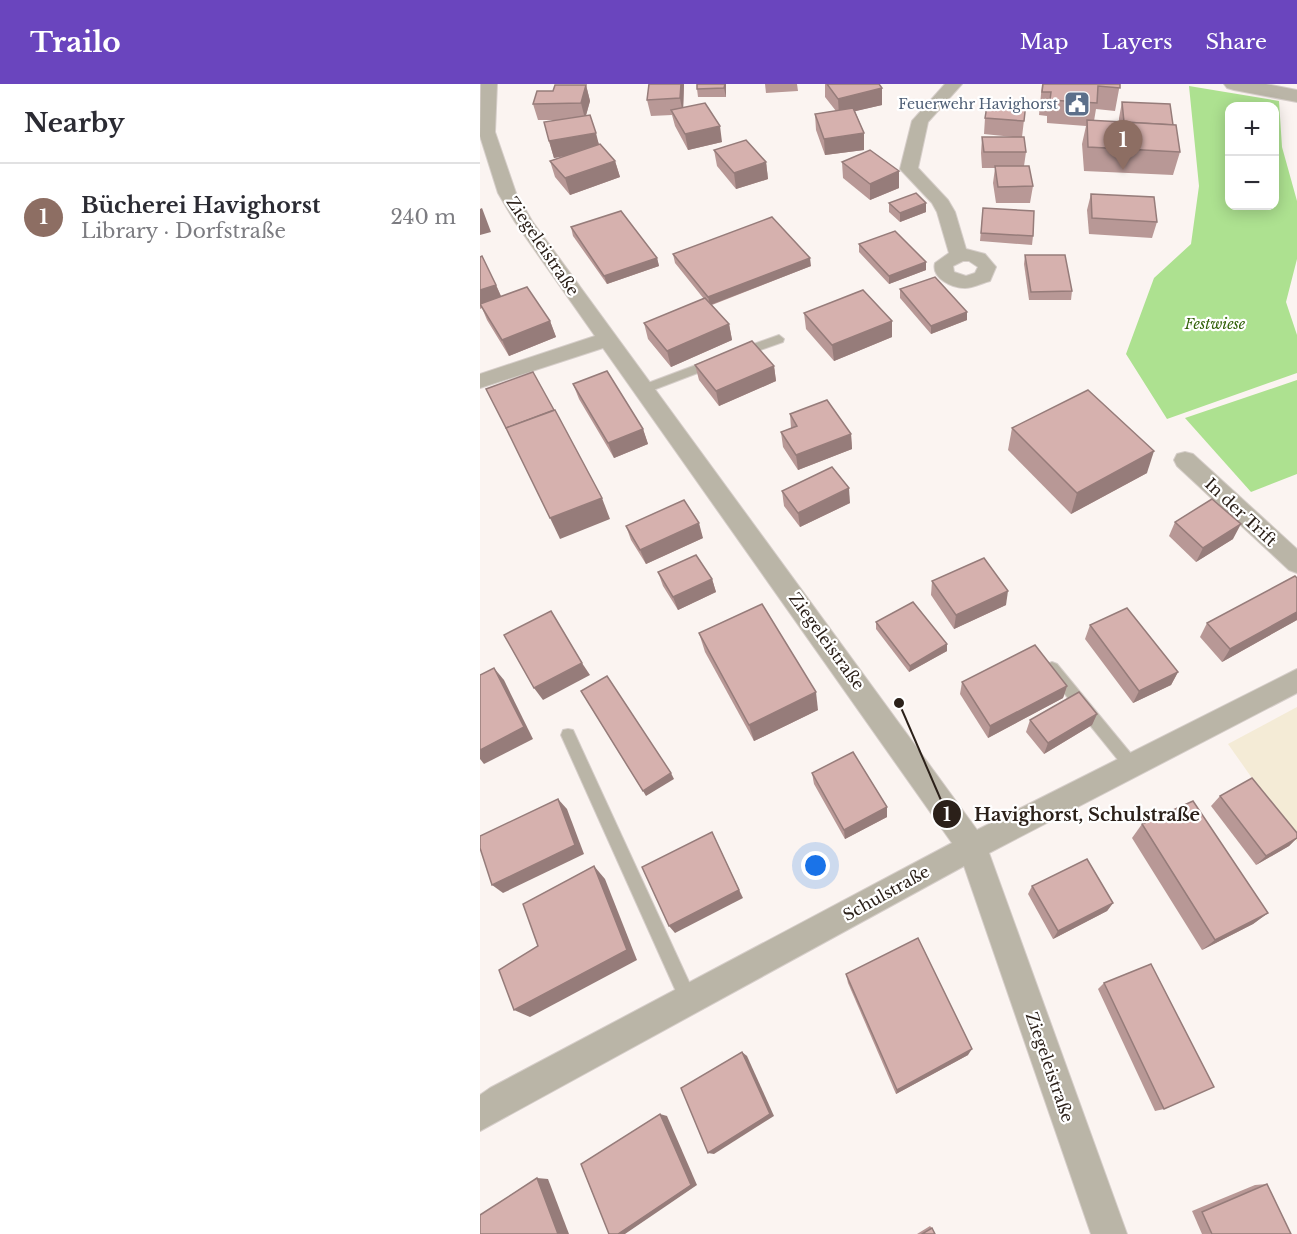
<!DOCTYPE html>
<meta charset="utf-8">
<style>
:root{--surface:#fff;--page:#f7f7f7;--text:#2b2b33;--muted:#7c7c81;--line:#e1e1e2;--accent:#6a45be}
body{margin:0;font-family:"Libre Baskerville",serif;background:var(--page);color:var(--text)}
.controls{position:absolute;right:18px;top:18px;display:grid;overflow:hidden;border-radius:12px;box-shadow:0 3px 15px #0003}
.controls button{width:54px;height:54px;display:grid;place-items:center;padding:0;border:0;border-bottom:2px solid var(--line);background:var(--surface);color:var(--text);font:30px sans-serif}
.you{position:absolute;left:336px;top:782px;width:21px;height:21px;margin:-15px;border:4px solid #fff;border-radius:50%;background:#1a73e8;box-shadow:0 0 0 9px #1a73e833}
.badge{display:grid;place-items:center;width:39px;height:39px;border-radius:50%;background:var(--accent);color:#fff;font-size:20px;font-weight:700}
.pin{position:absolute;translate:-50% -50px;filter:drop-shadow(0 2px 3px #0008)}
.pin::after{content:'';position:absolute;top:32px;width:21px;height:18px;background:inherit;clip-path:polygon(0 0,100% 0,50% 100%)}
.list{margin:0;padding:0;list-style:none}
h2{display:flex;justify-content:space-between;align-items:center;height:78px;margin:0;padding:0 24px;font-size:26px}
h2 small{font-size:20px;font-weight:400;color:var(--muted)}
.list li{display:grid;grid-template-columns:39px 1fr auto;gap:18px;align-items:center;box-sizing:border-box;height:108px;padding:0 24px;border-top:2px solid var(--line)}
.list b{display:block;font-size:22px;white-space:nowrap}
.list p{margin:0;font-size:20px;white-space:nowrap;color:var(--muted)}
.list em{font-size:20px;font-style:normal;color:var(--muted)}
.map{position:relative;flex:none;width:817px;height:1150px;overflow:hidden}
header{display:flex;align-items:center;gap:36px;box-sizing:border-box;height:84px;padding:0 30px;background:var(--accent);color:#fff}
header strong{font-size:28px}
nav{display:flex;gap:33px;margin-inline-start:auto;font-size:21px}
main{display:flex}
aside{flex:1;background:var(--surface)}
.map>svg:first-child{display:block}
</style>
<header>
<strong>Trailo</strong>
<nav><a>Map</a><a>Layers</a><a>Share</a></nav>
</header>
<main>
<aside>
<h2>Nearby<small></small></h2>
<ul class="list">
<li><span class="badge" style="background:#8d6e63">1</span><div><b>Bücherei Havighorst</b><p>Library · Dorfstraße</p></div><em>240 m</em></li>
</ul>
</aside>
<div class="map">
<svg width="817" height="1150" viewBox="0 0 817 1150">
<rect width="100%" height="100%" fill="#fbf4f1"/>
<path fill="#f4ebd6" d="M817,623v135l-69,-98z"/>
<g fill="#ade190" fill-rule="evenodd">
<path d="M709,2l90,15 3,46 15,54v58l-11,43 11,33v38l-130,46 -41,-65 28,-76 37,-34 8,-58zM750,22h44v100h-44z"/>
<path d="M817,296v94l-46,18 -66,-74z"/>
</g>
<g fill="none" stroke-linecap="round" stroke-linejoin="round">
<g stroke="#d6ceca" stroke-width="2">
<g id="service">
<path d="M299,251l5,4 -1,3 -42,15 -5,-4 1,-3z"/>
<path d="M232,275l5,4 -1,3 -68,26 -4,1 -6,-4 2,-3z"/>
<path d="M572,578l5,2 80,97 2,5 -2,5 -5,2 -5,-2 -80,-99 -2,-4 2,-4z"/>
<path d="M88,645l5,1 122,265 2,6 -2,6 -6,2 -6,-2 -122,-272 2,-5z"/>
</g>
</g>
<g stroke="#d6ceca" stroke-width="2">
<g id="minor">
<path d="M1,0h16l-2,48 21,61 16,28 445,609 320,-161v24l-308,160 138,381h-36l-127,-368 -484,265v-36l10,-7 462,-245 -349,-495 -123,40v-14l115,-38 -80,-114 -17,-29 -18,-57z"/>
<path d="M465,0h17l-34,38 -10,46 30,32 7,12 11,37 19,5 11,13 -6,14c-8,2 -17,7 -25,7 -13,0 -34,-10 -30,-25l14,-10 -12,-41 -5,-9 -32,-34 12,-48zM483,177h6l9,6 -3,6 -9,3 -12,-4 -1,-6z"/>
<path d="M705,368l8,2 104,95v24l-8,-3 -112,-104 -3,-6 3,-6z"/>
</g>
</g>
<g stroke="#d6ceca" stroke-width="2">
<path id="tertiary" d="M744,0h42l31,6v12l-63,-12 -7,-2z"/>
</g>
<use href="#service" fill="#bab5a7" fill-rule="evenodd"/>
<use href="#minor" fill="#bab5a7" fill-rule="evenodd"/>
<use href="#tertiary" fill="#bab5a7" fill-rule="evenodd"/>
</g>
<g fill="#b89896">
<path d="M169,0h35l-1,23 39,35 -34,8 -13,-24 -3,-11 -21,1 -4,-16z"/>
<path d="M246,0v13h-28l-1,-8z"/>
<path d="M285,0h32l1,7 -32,2z"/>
<path d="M345,0h54l3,4v17l-27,6 9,22v17l-39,5 -9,-25 -1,-16 21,-3 -11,-14z"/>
<path d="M562,0h78l-5,27 -19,-2 -2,12 25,1v-4l3,-16 51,23 7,27 -7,23 -89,-4 -2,-27 4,-18 -39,-3v-7l-8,-1z"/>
<path d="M106,1l4,16 -4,14 13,29 16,17 5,16 -50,18 -15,-18 -5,-16 15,-5 -11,2 -5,-17 11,-21h-22l-5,-16 20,-13z"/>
<path d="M546,19l-4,34 4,15 -2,14 9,20 -3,17h-34l-3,-20 2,-15h-13l-1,-15 1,-16h31l-29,-3 1,-16z"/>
<path d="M234,66l52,12 2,17 -32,10 -19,-23z"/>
<path d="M362,78l57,26 -29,12 -27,-22z"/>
<path d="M611,110l66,28 -5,16 -63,-4 -2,-24z"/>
<path d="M409,119l37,9 -26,10 -11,-10z"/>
<path d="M503,124l50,28 -1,9 -52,-4z"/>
<path d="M91,143l86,31 2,8 -52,18 -34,-48z"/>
<path d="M379,160l67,26 -37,14 -30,-32z"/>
<path d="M193,170l138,12 -99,39 17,19 3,16 -61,27 -23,-28 -4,-16 60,-24 -29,-36z"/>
<path d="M545,171l47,36 -1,9h-42l-5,-36z"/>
<path d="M0,173l16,28 5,11 49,25 6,16 -47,19 -22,-36 -5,-12 -2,1z"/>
<path d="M420,205l67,31 -36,14 -31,-36z"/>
<path d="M324,229l88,8v16l-58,24 -28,-32z"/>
<path d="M215,281l79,1 2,15 -57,25 -20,-26z"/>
<path d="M93,300l70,45 5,15 -34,14 -35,-59z"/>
<path d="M310,330l61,20 1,15 -54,21 -15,-23 -2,-15 10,-4z"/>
<path d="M532,344l135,45 -76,41 -63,-64z"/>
<path d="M302,407l68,12 -50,24 -16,-21z"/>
<path d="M695,438l58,17 -37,23 -27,-26z"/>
<path d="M146,442l77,12 -57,26 -15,-24z"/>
<path d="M178,488l54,7 4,13 -38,18 -15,-24z"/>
<path d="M817,494v42l-75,42 -22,-25 7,-14z"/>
<path d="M452,497l74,24 -52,24 -23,-34z"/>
<path d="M396,538l71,29 -38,21 -33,-43z"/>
<path d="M610,541l88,47 -7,13 -38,18 -48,-64z"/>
<path d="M219,549l119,77 -64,31 -49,-89z"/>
<path d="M482,598l105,4 -4,12 -75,40 -28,-44z"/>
<path d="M617,630l-5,11 -48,29 -18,-22 4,-12z"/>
<path d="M332,689l75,34v10l-42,22 -31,-55z"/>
<path d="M740,712l77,37v5l-8,8 -33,19 -45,-59z"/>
<path d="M662,740l126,89 -15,11 -51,26 -70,-112z"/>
<path d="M552,802l81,17 -6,8 -54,28 -25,-45z"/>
<path d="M366,890l122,81 -72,39 -48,-111z"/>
<path d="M624,899l60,126 -9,2 -57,-122z"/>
<path d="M787,1100l24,50h-89l-10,-23 63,-26z"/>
<path d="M450,1142l2,2 3,6h-18z"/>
</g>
<g fill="#967c7a">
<path d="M201,0h3l-1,31 -3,-17z"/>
<path d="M245,0h1v13l-2,-9z"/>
<path d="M106,1l4,16 -5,18 -4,-16z"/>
<path d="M402,4v17l-43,10 -1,-16z"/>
<path d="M240,42l2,16 -34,8 -3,-16z"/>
<path d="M116,49l4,16 -46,9 -5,-17z"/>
<path d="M384,49v17l-39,5 -1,-16z"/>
<path d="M135,77l5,16 -50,18 -5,-17z"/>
<path d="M286,78l2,17 -32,10 -2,-16z"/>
<path d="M419,87v17l-29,12v-16z"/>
<path d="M446,119v9l-26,10v-9z"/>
<path d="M2,124l9,24 -11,3v-26z"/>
<path d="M177,174l2,8 -52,18 -3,-8z"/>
<path d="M330,174l1,8 -101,39 -2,-8z"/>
<path d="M446,178v8l-37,14v-8z"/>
<path d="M16,201l7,16 -23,3v-14z"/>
<path d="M487,228v8l-36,14v-8z"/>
<path d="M70,237l6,16 -47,19 -7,-16z"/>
<path d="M412,237v16l-58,24 -2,-16z"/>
<path d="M249,240l3,16 -61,27 -4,-16z"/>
<path d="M294,282l2,15 -57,25 -3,-15z"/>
<path d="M163,345l5,15 -34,14 -6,-15z"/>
<path d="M371,350l1,15 -54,21 -2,-15z"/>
<path d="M674,367l-7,22 -76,41 6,-21z"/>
<path d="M369,404l1,15 -50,24 -2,-14z"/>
<path d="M122,414l8,21 -50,20 -10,-21z"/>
<path d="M219,439l4,15 -57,26 -6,-14z"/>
<path d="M761,440l-8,15 -37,23 7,-14z"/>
<path d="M232,495l4,13 -38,18 -5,-13z"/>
<path d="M528,507l-2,14 -52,24 2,-14z"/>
<path d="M817,528v8l-75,42 8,-13z"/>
<path d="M467,560v7l-38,21 1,-6z"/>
<path d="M102,579l8,12 -47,25 -9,-12z"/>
<path d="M14,584l10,12 29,59 -49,25 -4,-5v-9z"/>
<path d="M698,588l-7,13 -38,18 6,-12z"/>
<path d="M587,602l-4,12 -75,40 2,-12z"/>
<path d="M336,608l2,18 -64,31 -5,-16z"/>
<path d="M617,630l-5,11 -48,29 4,-11z"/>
<path d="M191,689l3,6 -28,17 -3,-5z"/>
<path d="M78,715l9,10 17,45 -81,39 -11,-8z"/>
<path d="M407,723v10l-42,22 -1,-9z"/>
<path d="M232,748l31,66 -68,35 -6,-7z"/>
<path d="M817,754l-8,8 -33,19 10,-9z"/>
<path d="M114,782l11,13 32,81 -107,57 -16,-7z"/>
<path d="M633,819l-6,8 -54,28 5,-8z"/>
<path d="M788,829l-15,11 -51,26 13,-10z"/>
<path d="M492,965l-4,6 -72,39 1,-4z"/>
<path d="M262,968l5,4 27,60 -60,38 -6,-1z"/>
<path d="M180,1030l7,2 30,69 -72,49h-7z"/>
<path d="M57,1094l11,1 21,55h-11z"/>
</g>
<g fill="#d6b1ae" stroke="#967c7a" stroke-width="1.5">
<path d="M169,0h32l-1,14 -33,2z"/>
<path d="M217,0h28l-1,4 -27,1z"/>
<path d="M347,0h52l3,4 -44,11z"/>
<path d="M563,0h77v4l-22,-2 -1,17 -47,-3 1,-8h-9z"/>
<path d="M75,1h31l-5,18 -48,1 4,-13h16z"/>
<path d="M508,16l38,3 -2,18 -39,-3z"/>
<path d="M642,18l48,2 3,21 -49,-3z"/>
<path d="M225,19l15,23 -35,8 -14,-24z"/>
<path d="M373,24l11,25 -40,6 -9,-25z"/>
<path d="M110,31l6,18 -47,8 -5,-19z"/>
<path d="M607,36l89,5 4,27 -92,-5z"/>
<path d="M502,53h42l2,15h-42z"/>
<path d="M266,56l20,22 -32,11 -20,-23z"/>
<path d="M120,60l15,17 -50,17 -15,-17z"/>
<path d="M390,66l29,21 -29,13 -28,-22z"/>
<path d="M515,82h34l4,20 -35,1z"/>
<path d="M436,109l10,10 -26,10 -11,-10z"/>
<path d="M611,110l63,3 3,25 -65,-4z"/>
<path d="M503,124l51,3 -1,25 -52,-3z"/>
<path d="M141,127l36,47 -53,18 -33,-49z"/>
<path d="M292,133l38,41 -102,39 -35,-43z"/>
<path d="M415,147l31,31 -37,14 -30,-32z"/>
<path d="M545,171h40l7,36 -41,1z"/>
<path d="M2,172l14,29 -16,5v-33z"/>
<path d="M455,193l32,35 -36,14 -31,-37z"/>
<path d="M47,203l23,34 -48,19 -22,-36z"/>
<path d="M383,206l29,31 -60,24 -28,-32z"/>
<path d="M225,214l24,26 -62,27 -23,-28z"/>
<path d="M272,257l22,25 -58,25 -21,-26z"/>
<path d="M127,287l36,58 -35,14 -35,-59z"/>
<path d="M53,288l21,38 -48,18 -20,-39z"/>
<path d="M608,306l66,61 -77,42 -65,-65z"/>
<path d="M347,316l24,34 -55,21 -15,-23 16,-6 -7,-12z"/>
<path d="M75,326l47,88 -52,20 -44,-90z"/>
<path d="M352,383l17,21 -51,25 -16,-22z"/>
<path d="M732,415l29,25 -38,24 -28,-26z"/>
<path d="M204,416l15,23 -59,27 -14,-24z"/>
<path d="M216,471l16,24 -39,18 -15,-25z"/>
<path d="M504,474l24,33 -52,24 -24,-34z"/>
<path d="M815,492l2,2v34l-67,37 -23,-26z"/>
<path d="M433,518l34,42 -37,22 -34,-44z"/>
<path d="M282,520l54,88 -67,33 -50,-92z"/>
<path d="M647,524l51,64 -39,19 -49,-66z"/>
<path d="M71,527l31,52 -48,25 -30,-53z"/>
<path d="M555,561l32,41 -77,40 -28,-44z"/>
<path d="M14,584l30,59 -44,23v-75z"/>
<path d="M127,592l64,97 -28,18 -62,-100z"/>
<path d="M599,608l18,22 -49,29 -18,-23z"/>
<path d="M373,668l34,55 -43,23 -32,-57z"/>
<path d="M772,694l45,55v5l-31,18 -46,-60z"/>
<path d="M78,715l17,46 -83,40 -12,-37v-12z"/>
<path d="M713,717l75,112 -53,27 -73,-116z"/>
<path d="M232,748l27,58 -70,36 -27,-59z"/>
<path d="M607,775l26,44 -55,28 -26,-45z"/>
<path d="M114,782l33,84 -113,60 -15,-40 39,-24 -15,-42z"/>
<path d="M438,854l54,111 -75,41 -51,-116z"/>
<path d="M671,880l63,123 -50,22 -60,-126z"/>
<path d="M262,968l28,62 -62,39 -27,-65z"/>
<path d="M180,1030l31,71 -73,49h-9l-28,-70z"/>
<path d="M57,1094l21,56h-78v-19z"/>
<path d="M787,1100l24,50h-79l-10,-22z"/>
<path d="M452,1144l3,6h-13z"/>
</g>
<defs>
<g id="civic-square" transform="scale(1.35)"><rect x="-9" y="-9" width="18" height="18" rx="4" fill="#5c6f8a" stroke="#fff"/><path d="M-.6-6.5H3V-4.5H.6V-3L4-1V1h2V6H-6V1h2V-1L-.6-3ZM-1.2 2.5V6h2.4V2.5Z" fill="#fff"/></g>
</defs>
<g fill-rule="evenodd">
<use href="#civic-square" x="597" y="20"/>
</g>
<g text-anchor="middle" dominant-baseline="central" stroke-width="4.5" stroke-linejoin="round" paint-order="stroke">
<g font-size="14" fill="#4e5e75" stroke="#fff" text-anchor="end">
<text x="578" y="20">Feuerwehr Havighorst</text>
</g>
<g font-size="14" font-style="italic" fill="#316008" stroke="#fff">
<text x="735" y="240">Festwiese</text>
</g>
<g font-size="16" fill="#2b2019" stroke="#fff">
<text transform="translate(63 162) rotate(56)">Ziegeleistraße</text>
<text transform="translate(761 428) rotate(43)">In der Trift</text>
<text transform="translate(347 557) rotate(54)">Ziegeleistraße</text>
<text transform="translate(406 809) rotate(-29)">Schulstraße</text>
<text transform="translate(570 983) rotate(71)">Ziegeleistraße</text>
</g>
</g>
<path fill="none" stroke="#2b2019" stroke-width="2" d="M419 619L467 730"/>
<g fill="#2b2019" stroke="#fff" stroke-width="2">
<circle cx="419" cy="619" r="6"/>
<circle cx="467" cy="730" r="15"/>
</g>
<g font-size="18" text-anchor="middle" font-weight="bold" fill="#fff">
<text x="467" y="737">1</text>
</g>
<g font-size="18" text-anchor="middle" font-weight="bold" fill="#2b2019" stroke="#fff" stroke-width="4.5" stroke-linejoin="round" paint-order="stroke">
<text x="607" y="737">Havighorst, Schulstraße</text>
</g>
</svg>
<div class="controls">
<button>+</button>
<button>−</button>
</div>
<div class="you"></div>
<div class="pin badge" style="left:643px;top:86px;background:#8d6e63">1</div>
</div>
</main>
